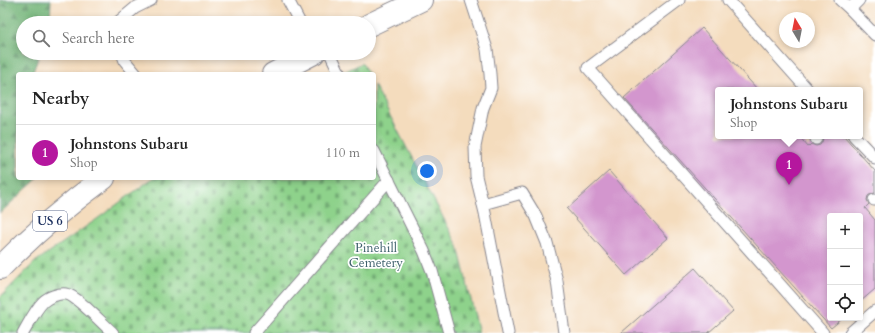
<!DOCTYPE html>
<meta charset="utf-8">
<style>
:root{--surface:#fff;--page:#f2f2f2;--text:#222;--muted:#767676;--line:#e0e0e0;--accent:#b5179e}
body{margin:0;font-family:Cardo,serif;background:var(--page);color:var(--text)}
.controls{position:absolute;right:12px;bottom:12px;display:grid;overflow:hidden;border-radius:4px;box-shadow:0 2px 6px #0003}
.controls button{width:36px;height:36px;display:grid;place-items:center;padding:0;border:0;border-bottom:1px solid var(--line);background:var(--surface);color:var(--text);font:20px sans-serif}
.compass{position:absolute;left:779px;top:12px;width:36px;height:36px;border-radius:50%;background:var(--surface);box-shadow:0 2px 6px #0003;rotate:350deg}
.you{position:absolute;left:427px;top:171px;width:14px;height:14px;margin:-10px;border:3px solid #fff;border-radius:50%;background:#1a73e8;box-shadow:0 0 0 6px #1a73e833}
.badge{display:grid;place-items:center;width:26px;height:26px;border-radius:50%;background:var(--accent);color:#fff;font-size:13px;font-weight:700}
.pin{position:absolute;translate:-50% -33px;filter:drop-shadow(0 1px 2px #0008)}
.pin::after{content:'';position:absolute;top:21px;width:14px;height:12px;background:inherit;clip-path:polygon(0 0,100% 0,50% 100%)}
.popup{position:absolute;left:715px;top:87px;width:148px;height:52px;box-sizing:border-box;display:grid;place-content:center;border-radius:4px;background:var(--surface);filter:drop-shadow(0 1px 3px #0005);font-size:13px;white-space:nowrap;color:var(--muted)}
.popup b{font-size:15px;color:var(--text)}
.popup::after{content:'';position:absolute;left:50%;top:100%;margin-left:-8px;border:8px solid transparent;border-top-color:var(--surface)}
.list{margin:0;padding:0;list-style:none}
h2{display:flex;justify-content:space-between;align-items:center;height:52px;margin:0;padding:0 16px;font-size:17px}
h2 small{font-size:13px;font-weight:400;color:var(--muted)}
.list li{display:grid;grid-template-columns:26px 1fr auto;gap:12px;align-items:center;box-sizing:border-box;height:56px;padding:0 16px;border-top:1px solid var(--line)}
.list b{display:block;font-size:15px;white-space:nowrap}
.list p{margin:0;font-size:13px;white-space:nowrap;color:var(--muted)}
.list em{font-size:13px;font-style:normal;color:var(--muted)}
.icon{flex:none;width:22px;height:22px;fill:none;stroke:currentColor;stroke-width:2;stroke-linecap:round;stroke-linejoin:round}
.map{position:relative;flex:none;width:875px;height:333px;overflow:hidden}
.search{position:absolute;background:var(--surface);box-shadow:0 2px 6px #0003;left:16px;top:16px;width:360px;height:44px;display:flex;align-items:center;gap:10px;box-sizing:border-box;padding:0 14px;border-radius:22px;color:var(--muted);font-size:15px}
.panel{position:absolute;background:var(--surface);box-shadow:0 2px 6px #0003;left:16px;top:72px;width:360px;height:108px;border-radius:4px}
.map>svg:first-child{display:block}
</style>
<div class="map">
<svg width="875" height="333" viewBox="0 0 875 333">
<defs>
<pattern id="forest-firs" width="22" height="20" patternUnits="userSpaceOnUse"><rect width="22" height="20" fill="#72b477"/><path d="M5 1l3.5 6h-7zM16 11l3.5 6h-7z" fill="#5d9365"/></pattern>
<pattern id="cemetery-stones" width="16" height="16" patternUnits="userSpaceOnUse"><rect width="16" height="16" fill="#8ed28b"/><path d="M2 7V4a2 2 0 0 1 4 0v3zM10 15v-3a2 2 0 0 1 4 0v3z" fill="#73ab75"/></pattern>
</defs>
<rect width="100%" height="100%" fill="#fff"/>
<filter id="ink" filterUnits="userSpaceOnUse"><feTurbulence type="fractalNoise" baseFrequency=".025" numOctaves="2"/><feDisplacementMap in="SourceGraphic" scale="8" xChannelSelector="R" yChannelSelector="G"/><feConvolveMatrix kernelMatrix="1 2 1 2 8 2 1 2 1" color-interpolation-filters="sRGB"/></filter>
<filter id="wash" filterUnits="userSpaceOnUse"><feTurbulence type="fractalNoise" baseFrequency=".012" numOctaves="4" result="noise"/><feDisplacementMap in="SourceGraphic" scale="16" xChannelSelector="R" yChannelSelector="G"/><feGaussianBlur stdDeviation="0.9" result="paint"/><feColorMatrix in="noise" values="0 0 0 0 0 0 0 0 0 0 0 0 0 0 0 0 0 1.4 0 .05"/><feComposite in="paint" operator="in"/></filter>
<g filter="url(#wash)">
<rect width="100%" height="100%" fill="#f4dcbd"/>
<path fill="url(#forest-firs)" stroke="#46726a" d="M0,0h51l-1,23h-27v30h17l-8,21h-14v104h20l-38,35z"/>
<g fill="url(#cemetery-stones)" stroke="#548074">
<path d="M362,63l6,11h-28z"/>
<path d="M374,85l84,161 21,87h-479v-36l35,-35 62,-43 56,-41h221z"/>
</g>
<g id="blocks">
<g fill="#d396ce">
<path d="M702,28l56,62h-40v46h81l9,11 3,-3 5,2 4,-1 2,-3 1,-6h21l31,35v22l-4,1 -3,2 -1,4 2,4 -4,4 10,12v69l-15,13v-86h-30v102h13l-12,10 -207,-230z"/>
<path d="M609,171l59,67 -42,37 -59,-66z"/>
<path d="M695,268l38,43 -25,22h-87z"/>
</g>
</g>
</g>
<g filter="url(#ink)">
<use href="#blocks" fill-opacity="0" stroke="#88868e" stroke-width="1"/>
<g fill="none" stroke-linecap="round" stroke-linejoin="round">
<g stroke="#88868e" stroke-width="13">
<g id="service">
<path d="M288,0l12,23"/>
<path d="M471,0l16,49 3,25 1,14 -8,20 -8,39 1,29 9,37 23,120"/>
<path d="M679,0l-91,68 235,265"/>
<path d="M728,0l80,90"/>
<path d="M840,0l10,9"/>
<path d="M859,0l-9,9 25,26"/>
<path d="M117,23l18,-15 16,-8"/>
<path d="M122,53l3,8 11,13"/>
<path d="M330,53l10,21"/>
<path d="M816,136v3"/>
<path d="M854,136l21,22"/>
<path d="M374,151l50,100 8,20 17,62"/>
<path d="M874,200h1"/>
<path d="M483,204l39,-11 14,23 11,27 10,38 7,52"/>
<path d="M23,333c6,-10 12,-23 20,-31 5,-5 16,-9 23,-8 10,1 38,31 47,39"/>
<path d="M254,333l135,-153"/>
<path d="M850,333l25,-22"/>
</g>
</g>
<g stroke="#88868e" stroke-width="24">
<g id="primary">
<path d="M369,25l52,-25"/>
<path d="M273,74l41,-21"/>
<path d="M0,268c32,-33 67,-63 104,-90"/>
</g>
</g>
<use href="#service" stroke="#fff" stroke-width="11"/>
<use href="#primary" stroke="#fff" stroke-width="22"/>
</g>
</g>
<g text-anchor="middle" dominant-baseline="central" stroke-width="3.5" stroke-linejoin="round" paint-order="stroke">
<rect fill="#fff" stroke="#5f6d8e" stroke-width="1" x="33" y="211" width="34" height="20" rx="3"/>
<g font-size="12" font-weight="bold" fill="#1b2f5e">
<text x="50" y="221">US 6</text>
</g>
<g font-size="13" fill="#3e606c" stroke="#fff">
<text x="376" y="248">Pinehill<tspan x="376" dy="15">Cemetery</tspan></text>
</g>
</g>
</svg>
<div class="controls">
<button>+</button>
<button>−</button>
<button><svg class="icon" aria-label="locate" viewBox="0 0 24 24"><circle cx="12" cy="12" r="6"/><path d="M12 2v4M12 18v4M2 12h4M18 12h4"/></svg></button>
</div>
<svg class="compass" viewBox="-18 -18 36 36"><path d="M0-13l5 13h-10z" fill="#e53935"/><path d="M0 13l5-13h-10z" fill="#767676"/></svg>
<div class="you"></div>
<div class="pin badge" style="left:789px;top:185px">1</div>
<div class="popup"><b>Johnstons Subaru</b>Shop</div>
<div class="search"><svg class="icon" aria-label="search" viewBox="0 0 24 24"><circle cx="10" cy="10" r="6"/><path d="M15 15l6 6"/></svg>Search here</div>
<section class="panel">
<h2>Nearby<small></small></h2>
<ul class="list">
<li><span class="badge">1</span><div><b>Johnstons Subaru</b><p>Shop</p></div><em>110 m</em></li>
</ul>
</section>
</div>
